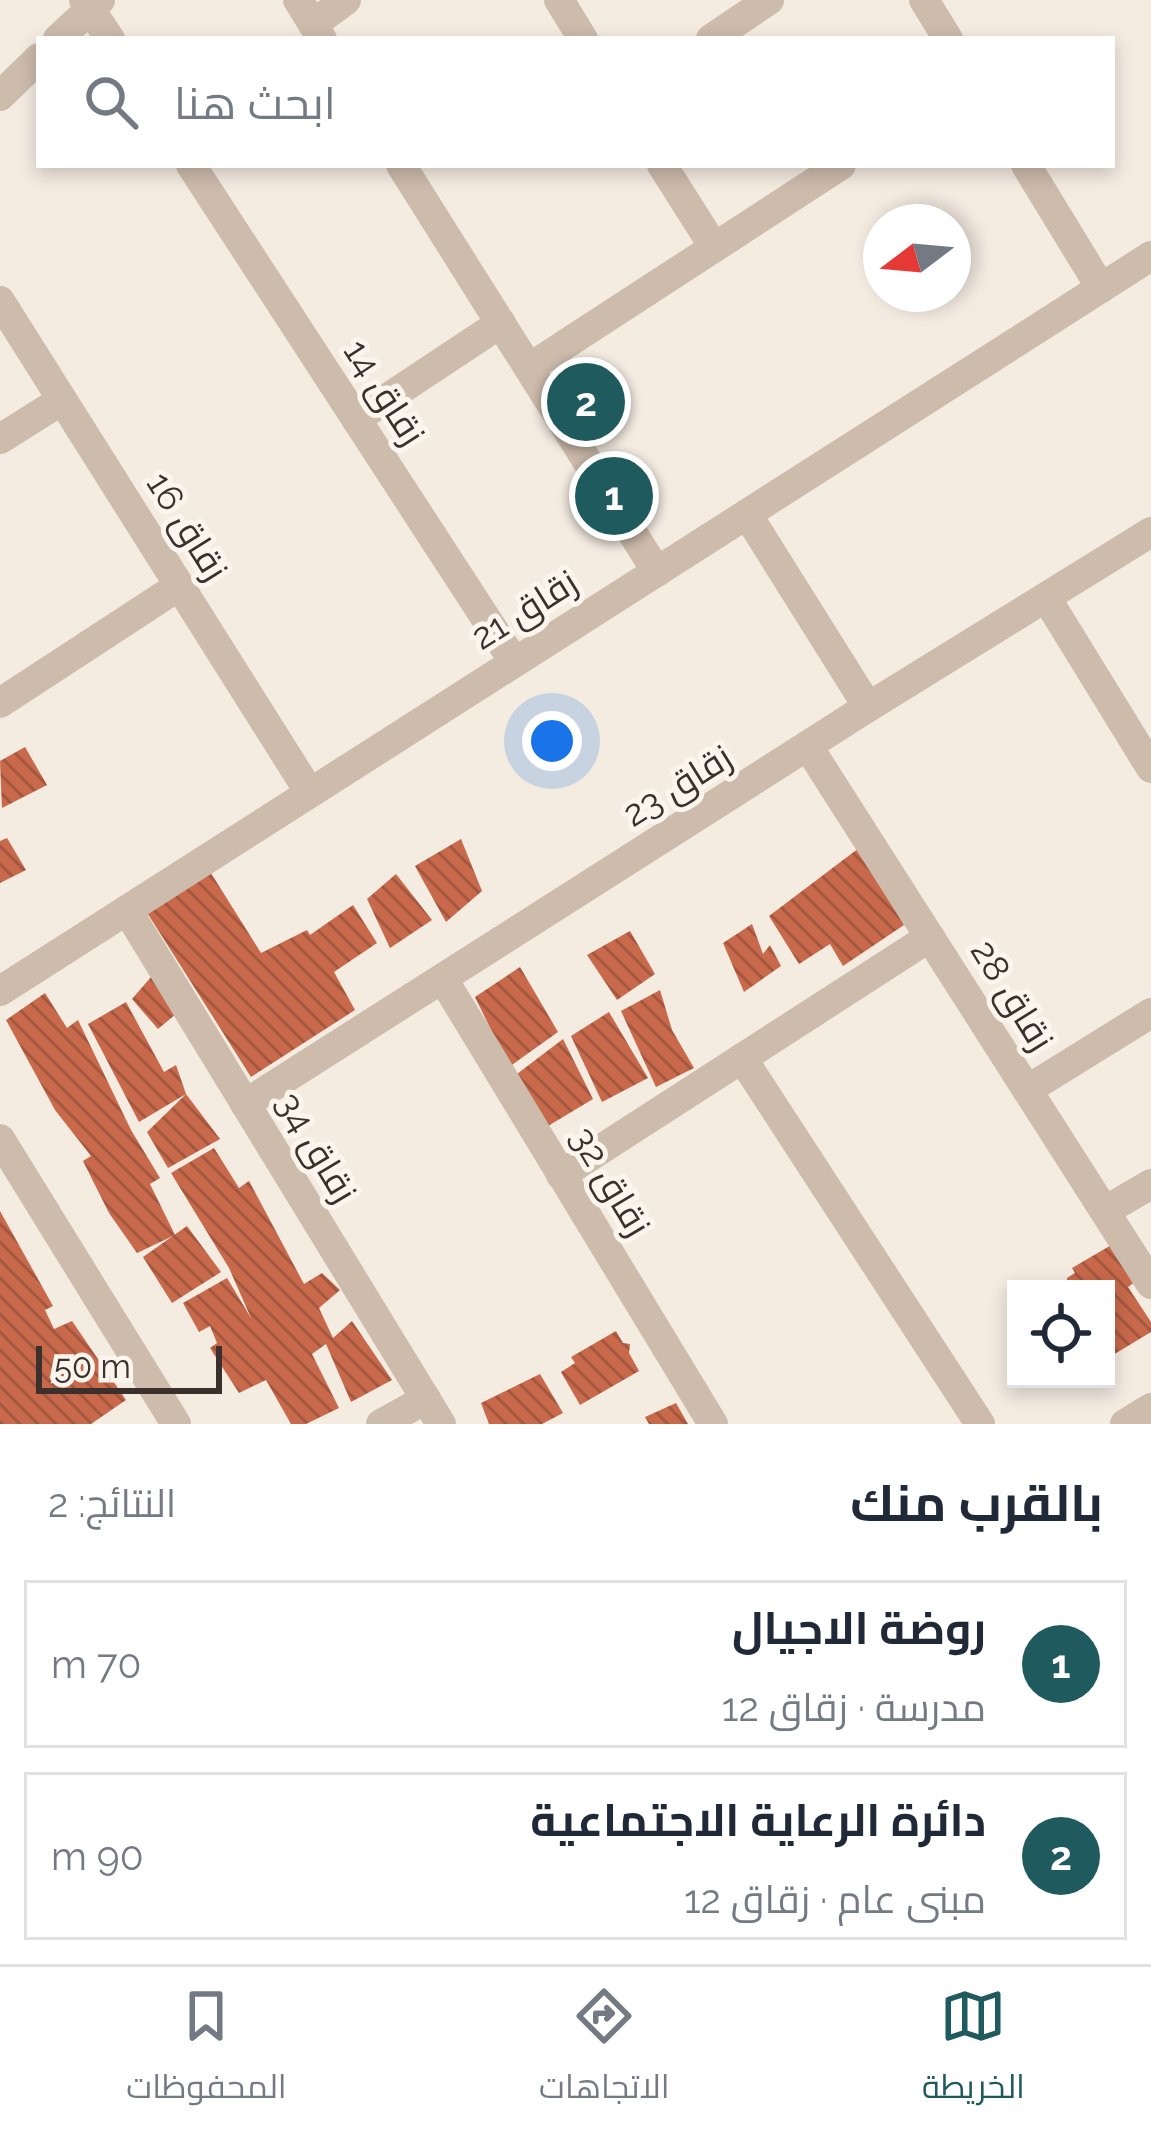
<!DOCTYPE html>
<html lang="ar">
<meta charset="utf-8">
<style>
:root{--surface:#fff;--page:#f6f6f7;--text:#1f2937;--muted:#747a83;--line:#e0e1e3;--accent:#1f5a5e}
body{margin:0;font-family:Raleway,Cairo,sans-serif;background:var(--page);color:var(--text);direction:rtl}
.controls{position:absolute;right:36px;bottom:36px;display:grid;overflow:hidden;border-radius:0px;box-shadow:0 6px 18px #0003}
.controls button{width:108px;height:108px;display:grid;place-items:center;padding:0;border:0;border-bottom:3px solid var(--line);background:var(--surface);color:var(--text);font:60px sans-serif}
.compass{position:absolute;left:863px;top:204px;width:108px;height:108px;border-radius:50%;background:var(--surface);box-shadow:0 6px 18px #0003;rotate:254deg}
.scale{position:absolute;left:36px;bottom:30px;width:186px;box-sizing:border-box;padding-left:12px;border:6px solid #3b302b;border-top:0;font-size:33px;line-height:42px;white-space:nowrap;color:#3b302b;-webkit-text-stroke:9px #fbf5ee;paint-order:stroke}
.you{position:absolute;left:552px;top:741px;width:42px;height:42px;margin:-30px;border:9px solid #fff;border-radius:50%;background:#1a73e8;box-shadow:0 0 0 18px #1a73e833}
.badge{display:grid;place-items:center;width:78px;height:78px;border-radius:50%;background:var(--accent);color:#fff;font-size:39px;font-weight:700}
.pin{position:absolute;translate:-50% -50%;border:6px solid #fff;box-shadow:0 3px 12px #0006}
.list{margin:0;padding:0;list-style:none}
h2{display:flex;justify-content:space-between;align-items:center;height:156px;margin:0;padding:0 48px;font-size:51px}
h2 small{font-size:39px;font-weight:400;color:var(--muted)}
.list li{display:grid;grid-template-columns:78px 1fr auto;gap:36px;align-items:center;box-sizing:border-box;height:168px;margin:0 24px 24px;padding:0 24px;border:3px solid var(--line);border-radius:0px}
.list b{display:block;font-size:45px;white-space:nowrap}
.list p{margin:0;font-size:39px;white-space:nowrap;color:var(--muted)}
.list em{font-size:39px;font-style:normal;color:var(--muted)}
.icon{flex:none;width:66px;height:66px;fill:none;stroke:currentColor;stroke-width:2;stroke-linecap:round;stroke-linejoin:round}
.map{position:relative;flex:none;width:1151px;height:1424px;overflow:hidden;direction:ltr}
.search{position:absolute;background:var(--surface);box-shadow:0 6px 18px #0003;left:36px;right:36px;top:36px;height:132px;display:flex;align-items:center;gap:30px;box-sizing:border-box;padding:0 42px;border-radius:0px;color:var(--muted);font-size:45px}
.sheet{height:540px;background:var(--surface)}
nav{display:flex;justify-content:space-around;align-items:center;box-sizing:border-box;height:168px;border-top:3px solid var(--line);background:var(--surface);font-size:33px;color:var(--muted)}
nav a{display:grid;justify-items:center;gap:6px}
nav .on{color:var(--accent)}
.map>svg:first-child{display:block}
</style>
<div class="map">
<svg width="1151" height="1424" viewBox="0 0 1151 1424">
<defs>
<pattern id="building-back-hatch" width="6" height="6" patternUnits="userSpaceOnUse" patternTransform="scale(3)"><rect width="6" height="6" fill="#c8694b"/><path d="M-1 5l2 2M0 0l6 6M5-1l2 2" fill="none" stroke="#a4573f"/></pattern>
</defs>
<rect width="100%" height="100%" fill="#f4ebe1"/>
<g fill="url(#building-back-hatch)">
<path d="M25,747l22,38 -45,23 -2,-47z"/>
<path d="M7,838l19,32 -26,13v-42z"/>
<path d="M461,839l21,52 -36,31 -31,-56z"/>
<path d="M859,848l45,77 -61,41 -13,-22 -31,20 -30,-48z"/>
<path d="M209,870l52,83 46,-23 3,5 43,-30 24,38 -43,29 21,38 -104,67 -105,-166z"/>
<path d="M396,874l36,46 -42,28 -23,-49z"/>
<path d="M752,924l11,30 7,-9 11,21 -37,26 -21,-49z"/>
<path d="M630,931l25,43 -38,26 -30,-45z"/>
<path d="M520,967l38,65 -49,35 -34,-70z"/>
<path d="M151,977l25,37 -18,15 -26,-30z"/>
<path d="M660,990l12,40 22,38 -38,19 -35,-76z"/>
<path d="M45,993l22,35 11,-8 53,110 29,48 -10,6 25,51 -38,18 -28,-40 -26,-52 8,-5 -36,-46 -49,-90z"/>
<path d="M126,1002l38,70 12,-7 10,29 34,45 -52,29 -21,-36 39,-38 -47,28 -51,-98z"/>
<path d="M609,1012l39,66 -46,24 -31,-66z"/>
<path d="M563,1039l30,60 -45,27 -31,-52z"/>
<path d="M214,1148l25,40 10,-7 55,103 18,-11 18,17 -21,18 14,30 19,-17 40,59 -41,22 -25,-58 -14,10 27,54 -33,16h-15l-25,-44 -27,13 -29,-45 7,-5 -7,-17 -11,6 -16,-29 44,-25 24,40 -22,-50 -58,-95z"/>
<path d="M0,1211l53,95 -8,4 9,19 18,-8 54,79 -35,24h-91z"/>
<path d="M187,1226l34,46 -49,31 -29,-46z"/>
<path d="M1113,1244l22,38 -7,5 23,35v10l-43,26 -2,-69h-39v-11l8,-5 -3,-5z"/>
<path d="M616,1331l7,12 7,1 -1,9 10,18 -59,34 -19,-33 14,-9 -4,-6z"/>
<path d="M540,1374l23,39 -21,11h-53l-8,-21z"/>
<path d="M676,1403l12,21h-39l-4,-7z"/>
</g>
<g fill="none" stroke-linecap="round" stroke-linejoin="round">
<g stroke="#cdbbac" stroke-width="30">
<path d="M84,0l26,39"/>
<path d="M298,0l24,39"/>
<path d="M559,0l24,39"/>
<path d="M924,0l24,39"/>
<path d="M313,24l33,-24"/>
<path d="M58,39l42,-39"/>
<path d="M711,39l58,-39"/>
<path d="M0,96l39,-38"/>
<path d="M191,165l322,495"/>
<path d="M401,165l256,407"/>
<path d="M662,165l52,82"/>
<path d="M1026,165l75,123"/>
<path d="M0,301l310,492"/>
<path d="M529,368l312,-203"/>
<path d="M356,419l145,-96"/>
<path d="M0,439l62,-39"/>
<path d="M747,514l121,193"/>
<path d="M1047,599l104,169"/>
<path d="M0,703l179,-117"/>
<path d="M809,748l342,536"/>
<path d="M127,910l314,514"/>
<path d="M443,979l270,445"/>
<path d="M0,991l1151,-735"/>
<path d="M742,1058l238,366"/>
<path d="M1027,1090l124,-77"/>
<path d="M245,1104l620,-395 286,-177"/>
<path d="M0,1139l176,285"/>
<path d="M561,1175l369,-238"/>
<path d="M1105,1211l46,-27"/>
<path d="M381,1424l45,-25"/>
<path d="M1125,1424l26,-16"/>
</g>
</g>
<g text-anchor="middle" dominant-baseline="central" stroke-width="10" stroke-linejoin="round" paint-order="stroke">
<g font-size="36" fill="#3b302b" stroke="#fbf5ee">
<text transform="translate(385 392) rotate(57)">زقاق 14</text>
<text transform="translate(188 526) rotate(58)">زقاق 16</text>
<text transform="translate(524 609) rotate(-32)">زقاق 21</text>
<text transform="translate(677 785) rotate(-32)">زقاق 23</text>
<text transform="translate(1013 995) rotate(58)">زقاق 28</text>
<text transform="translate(317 1147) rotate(59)">زقاق 34</text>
<text transform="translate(611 1181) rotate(59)">زقاق 32</text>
</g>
</g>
</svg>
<div class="controls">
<button><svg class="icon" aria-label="locate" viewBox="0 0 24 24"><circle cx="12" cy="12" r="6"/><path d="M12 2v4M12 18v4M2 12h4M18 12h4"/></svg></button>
</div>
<svg class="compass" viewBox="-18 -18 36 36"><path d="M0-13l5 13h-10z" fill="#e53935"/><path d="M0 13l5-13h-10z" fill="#747a83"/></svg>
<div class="scale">50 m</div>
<div class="you"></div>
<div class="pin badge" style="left:614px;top:496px">1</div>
<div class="pin badge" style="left:586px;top:402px">2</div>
<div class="search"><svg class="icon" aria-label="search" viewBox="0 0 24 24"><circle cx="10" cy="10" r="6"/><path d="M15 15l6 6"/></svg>ابحث هنا</div>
</div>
<section class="sheet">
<h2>بالقرب منك<small>النتائج: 2</small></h2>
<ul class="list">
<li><span class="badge">1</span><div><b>روضة الاجيال</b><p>مدرسة · زقاق 12</p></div><em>70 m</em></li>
<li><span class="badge">2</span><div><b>دائرة الرعاية الاجتماعية</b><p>مبنى عام · زقاق 12</p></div><em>90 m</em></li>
</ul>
</section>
<nav>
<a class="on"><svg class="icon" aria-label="map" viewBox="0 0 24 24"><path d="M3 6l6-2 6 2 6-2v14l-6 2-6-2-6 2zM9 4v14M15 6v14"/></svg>الخريطة</a>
<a><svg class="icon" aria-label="directions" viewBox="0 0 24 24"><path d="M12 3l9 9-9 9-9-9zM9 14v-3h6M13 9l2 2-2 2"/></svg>الاتجاهات</a>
<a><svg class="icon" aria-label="saved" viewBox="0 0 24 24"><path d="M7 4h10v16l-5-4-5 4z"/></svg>المحفوظات</a>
</nav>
